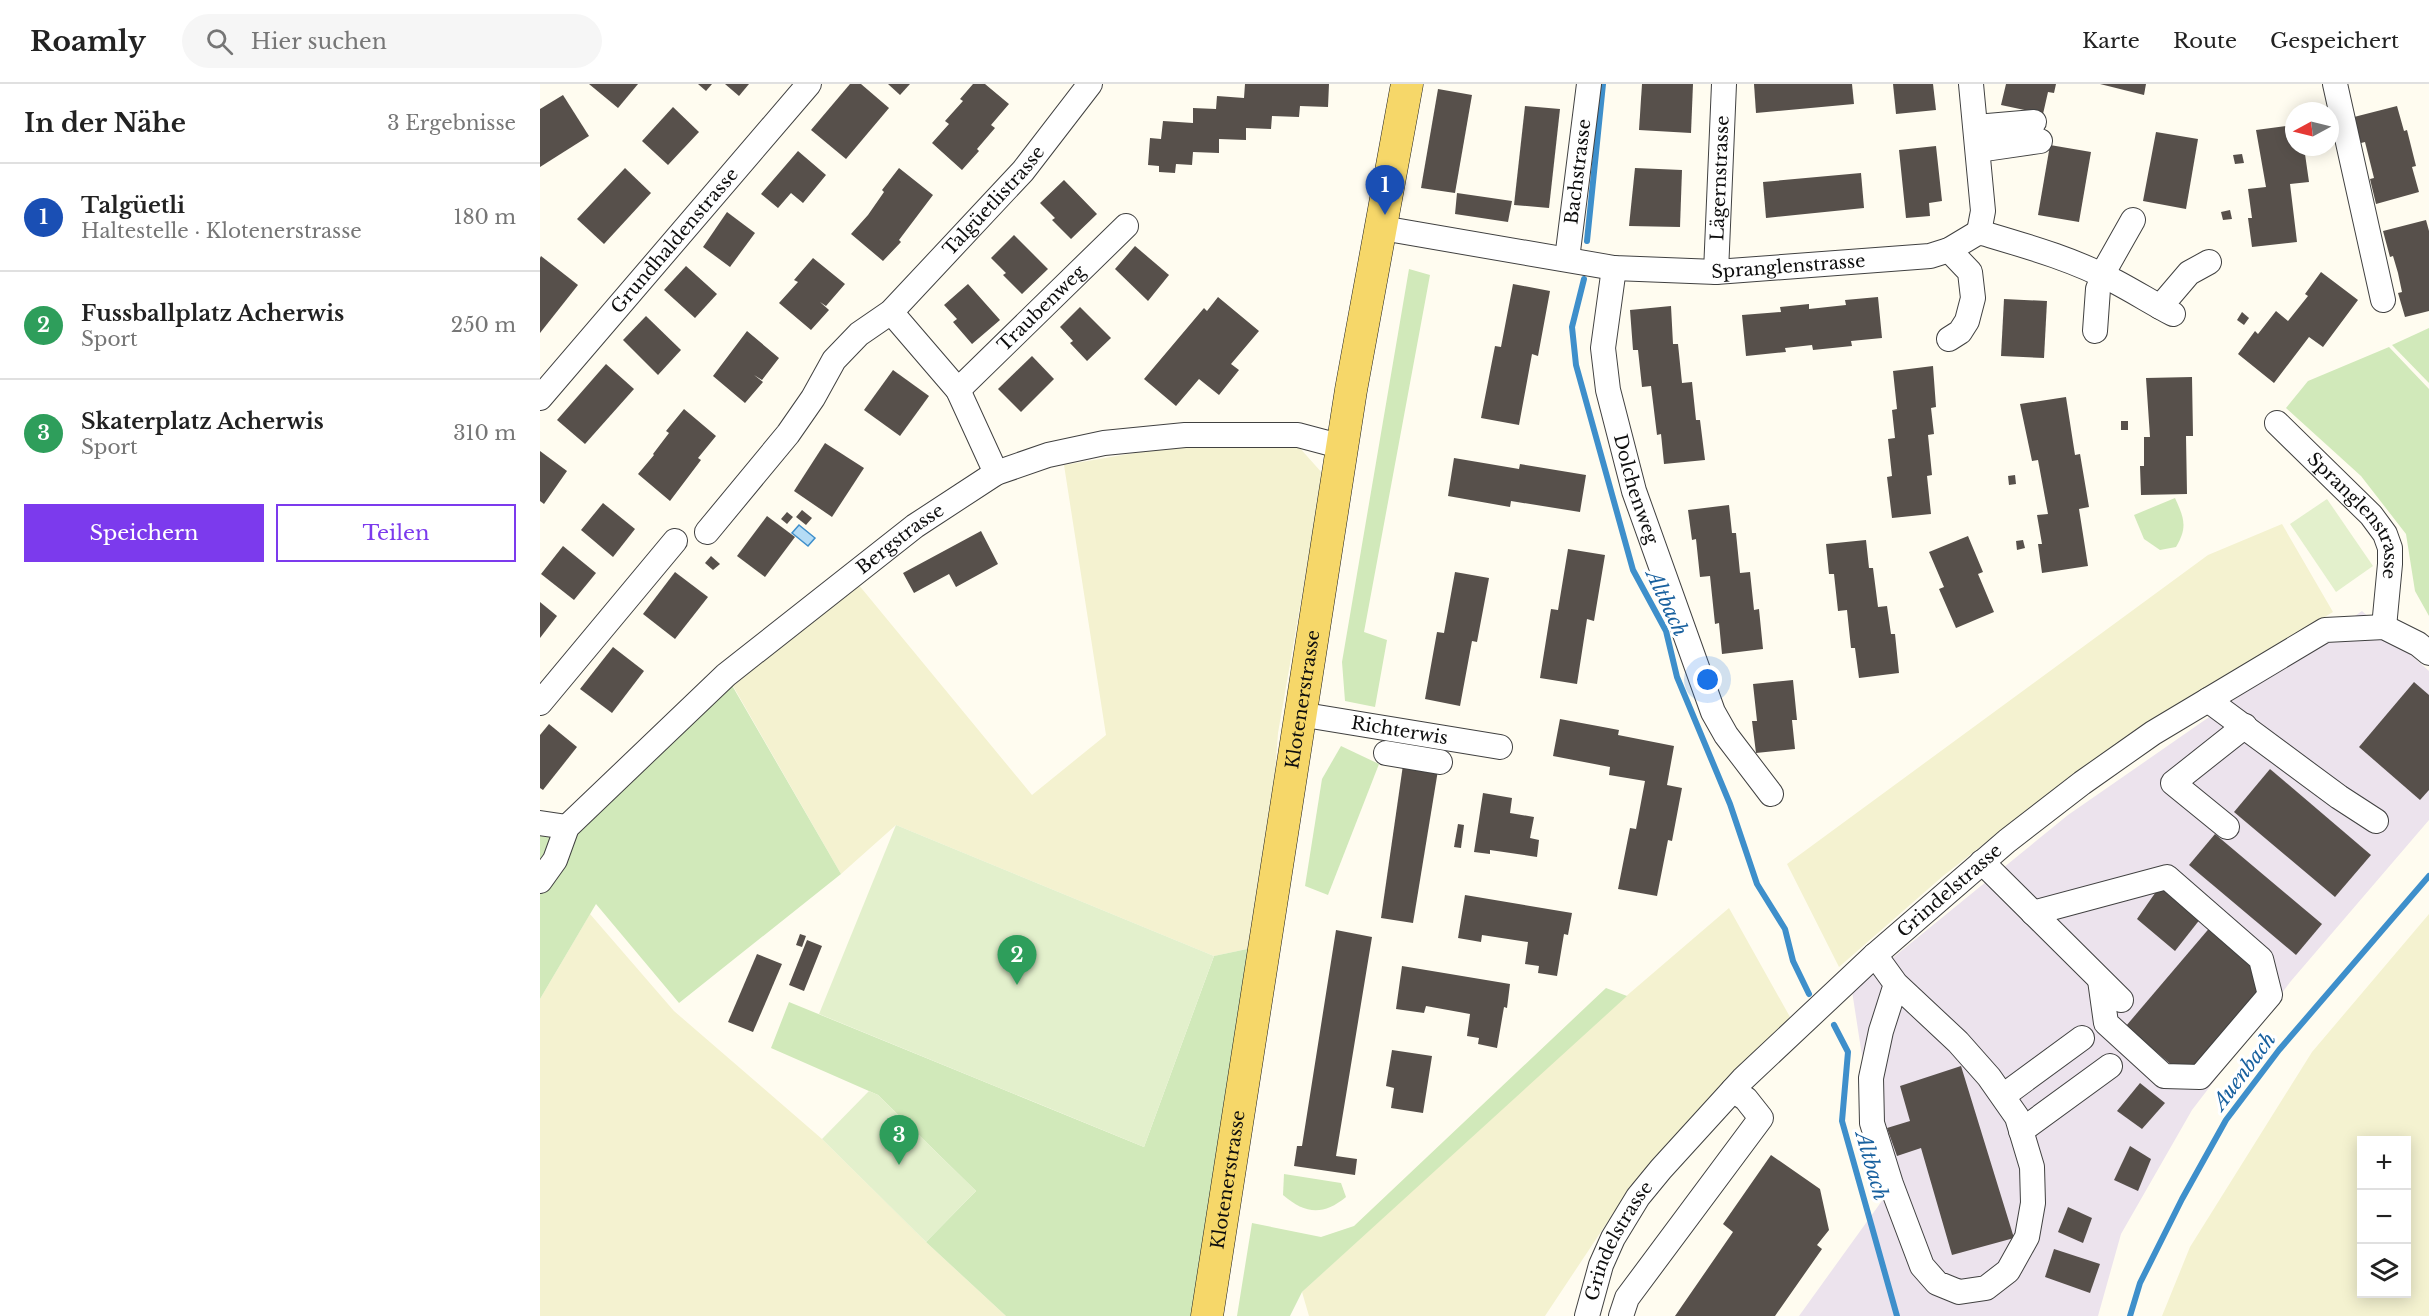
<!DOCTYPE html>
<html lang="de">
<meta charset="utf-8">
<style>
:root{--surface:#fff;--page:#f6f6f6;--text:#222;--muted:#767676;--line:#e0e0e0;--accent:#7c3aed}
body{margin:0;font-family:"Libre Baskerville",serif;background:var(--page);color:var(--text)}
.controls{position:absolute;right:18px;bottom:18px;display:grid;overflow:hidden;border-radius:0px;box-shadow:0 3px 15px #0003}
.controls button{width:54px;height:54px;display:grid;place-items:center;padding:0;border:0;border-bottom:2px solid var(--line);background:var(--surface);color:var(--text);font:30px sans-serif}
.compass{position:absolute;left:1745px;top:18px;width:54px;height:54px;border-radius:50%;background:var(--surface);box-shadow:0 3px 15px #0003;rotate:263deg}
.you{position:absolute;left:1168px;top:596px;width:21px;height:21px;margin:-15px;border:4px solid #fff;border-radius:50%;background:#1a73e8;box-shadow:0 0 0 9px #1a73e833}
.badge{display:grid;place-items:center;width:39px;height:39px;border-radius:50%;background:var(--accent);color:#fff;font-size:20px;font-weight:700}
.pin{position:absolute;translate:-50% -50px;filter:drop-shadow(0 2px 3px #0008)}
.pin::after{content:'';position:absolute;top:32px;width:21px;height:18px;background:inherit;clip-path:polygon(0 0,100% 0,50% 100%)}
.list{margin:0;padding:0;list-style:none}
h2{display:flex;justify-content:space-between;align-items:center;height:78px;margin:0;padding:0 24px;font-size:26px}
h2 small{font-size:20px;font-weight:400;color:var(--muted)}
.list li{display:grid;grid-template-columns:39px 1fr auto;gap:18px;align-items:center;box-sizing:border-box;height:108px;padding:0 24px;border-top:2px solid var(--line)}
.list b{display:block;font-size:22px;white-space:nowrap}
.list p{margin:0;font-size:20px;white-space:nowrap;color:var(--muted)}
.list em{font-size:20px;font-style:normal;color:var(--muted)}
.actions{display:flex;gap:12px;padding:18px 24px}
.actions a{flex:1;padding:14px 0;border:2px solid var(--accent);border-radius:0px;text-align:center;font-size:21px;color:var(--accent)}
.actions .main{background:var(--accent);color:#fff}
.icon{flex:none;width:33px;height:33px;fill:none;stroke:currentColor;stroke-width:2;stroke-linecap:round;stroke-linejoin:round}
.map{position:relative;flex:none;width:1889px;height:1232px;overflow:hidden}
header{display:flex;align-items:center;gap:36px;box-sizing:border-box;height:84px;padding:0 30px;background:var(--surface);border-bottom:2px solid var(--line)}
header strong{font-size:28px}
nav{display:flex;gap:33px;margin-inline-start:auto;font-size:21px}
.search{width:420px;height:54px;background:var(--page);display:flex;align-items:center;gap:15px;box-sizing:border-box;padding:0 21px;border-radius:33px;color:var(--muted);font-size:22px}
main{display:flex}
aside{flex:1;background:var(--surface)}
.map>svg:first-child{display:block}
</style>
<header>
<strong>Roamly</strong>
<div class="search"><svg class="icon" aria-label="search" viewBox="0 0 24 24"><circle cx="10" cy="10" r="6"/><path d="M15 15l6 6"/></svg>Hier suchen</div>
<nav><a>Karte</a><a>Route</a><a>Gespeichert</a></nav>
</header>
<main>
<aside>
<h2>In der Nähe<small>3 Ergebnisse</small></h2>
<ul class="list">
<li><span class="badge" style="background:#1a4fb4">1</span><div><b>Talgüetli</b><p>Haltestelle · Klotenerstrasse</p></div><em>180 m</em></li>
<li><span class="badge" style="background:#2e9e5b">2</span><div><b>Fussballplatz Acherwis</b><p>Sport</p></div><em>250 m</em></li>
<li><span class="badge" style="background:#2e9e5b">3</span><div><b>Skaterplatz Acherwis</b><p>Sport</p></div><em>310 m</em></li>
</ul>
<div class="actions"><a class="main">Speichern</a><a>Teilen</a></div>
</aside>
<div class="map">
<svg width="1889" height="1232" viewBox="0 0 1889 1232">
<rect width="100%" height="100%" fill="#fffcf0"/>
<path fill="#ece3ed" d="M1822,527l67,60v149l-138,161 -99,129 -71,124 -23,82h-299l85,-118 -32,-207 216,-176z"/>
<g fill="#f4f2d0" fill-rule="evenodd">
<path d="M758,362l25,28 -45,259 -7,94 -19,121 -38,8 -318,-131 -55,49 -108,-188 125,-102 174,211 74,-60 -42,-270 106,-18z"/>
<path d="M1742,440l51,88 -144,86 -154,106 -92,72 -104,91 -52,-103 421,-309z"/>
<path d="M1189,824l61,109 -50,51 -114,126 -81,122h-236l-7,-24 252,-234z"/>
<path d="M50,830l84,97 148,128 104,103 80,74h-466v-317z"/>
<path d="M1889,830v402h-267l28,-69 122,-195zM1822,1056h44v154h-44z"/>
</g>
<g fill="#d1e9ba">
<path d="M869,185l21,6 -66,357 23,8 -12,67 -30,-6 -3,-39z"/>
<path d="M1889,244v55l-37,-38z"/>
<path d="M1849,263l40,42v227l-14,-25 -9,-57 -45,-58 -75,-68 22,-27z"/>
<path d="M1635,414c9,20 13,29 1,49l-16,3 -16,-11 -10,-24z"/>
<path d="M186,591l115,199 -162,129 -83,-99 -56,95v-176l28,4z"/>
<path d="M801,662l38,18 -51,131 -23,-9 17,-107z"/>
<path d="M712,864l-59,368h-187l-80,-74 50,-51 -98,-96 -107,-47 18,-46 355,145 70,-191z"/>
<path d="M1066,904l21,8 -325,296 -12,24h-53l15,-93 69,14 33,-11z"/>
<path d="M744,1090l57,9 5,14c-23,19 -41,17 -63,-2z"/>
</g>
<g fill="#e3f0cc">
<path d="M1787,415l46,67 -37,26 -46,-68z"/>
<path d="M356,741l318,131 -70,191 -325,-133z"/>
<path d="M329,1007l9,4 98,96 -50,51 -104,-103z"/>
</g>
<path fill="#b5dcf5" stroke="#3e8fcb" stroke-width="1.5" d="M259,441l16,13 -7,8 -16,-13z"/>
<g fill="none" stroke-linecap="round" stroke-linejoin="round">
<g stroke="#3e8fcb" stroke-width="6">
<path d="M1047,157l16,-157"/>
<path d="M1044,195l-12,48 4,38 57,205 33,61 11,46 53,127 27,80 28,45 8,32 16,33"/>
<path d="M1294,941l14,27 -6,69 55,195"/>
<path d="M1590,1232l10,-33 42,-84 44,-79 53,-70 150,-174"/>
</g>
</g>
<g fill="#57504b">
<path d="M49,0h49l-20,24z"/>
<path d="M158,0h14l-6,7z"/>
<path d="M185,0h24l-10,12z"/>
<path d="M310,0h11l28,24 -43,51 -35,-29z"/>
<path d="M348,0h22l-10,11z"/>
<path d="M433,0h12l24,20 -18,21 4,3 -18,21 2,2 -17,19 -30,-27 17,-19 -4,-3 18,-20 -3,-2z"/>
<path d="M705,0h84l-1,23 -28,-1 -1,11 -27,-1 -1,13 -25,-1v12l-27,-1v14l-26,-1 -1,13 -16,-1 -1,9 -16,-1v-6l-11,-1 2,-27 11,1 2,-18 30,2v-15l23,1 1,-13 27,2z"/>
<path d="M1102,0h51l-2,49 -52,-3z"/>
<path d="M1214,0h98l2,20 -98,9z"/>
<path d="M1353,0h40l3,26 -40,4z"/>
<path d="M1466,0h50l-2,9 -6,-1 -5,22 -42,-9z"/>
<path d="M1560,0h46l-2,11z"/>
<path d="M898,5l34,6 -17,98 -34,-5z"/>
<path d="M23,11l26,41 -49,31v-58z"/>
<path d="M985,22l35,3 -11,99 -35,-3z"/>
<path d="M1857,22l7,25 3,-1 9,36 -4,1 7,25 -43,12 -6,-25 4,-1 -9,-36 -4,1 -7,-26z"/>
<path d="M133,23l26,25 -31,33 -26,-24z"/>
<path d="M1754,41v22h10l5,35 -19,2 7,58 -45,5 -4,-29h4l-4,-29 18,-2 -10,-57z"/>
<path d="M1616,48l42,7 -12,70 -43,-8z"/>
<path d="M1510,61l41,7 -12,70 -41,-7z"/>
<path d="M1396,62l6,55 -13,2 1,13 -24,2 -7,-68z"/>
<path d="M258,67l28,24 -23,28 -12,-10 -13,15 -17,-14z"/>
<path d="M1702,70l2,9 -9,1 -2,-9z"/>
<path d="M85,84l26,25 -47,51 -27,-25z"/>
<path d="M359,84l34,27 -34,45 2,2 -18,19 -32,-27 17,-19 16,-23 -2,-2z"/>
<path d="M1095,84l47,2 -2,57 -51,-1z"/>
<path d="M1321,89l3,35 -98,10 -3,-36z"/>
<path d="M524,96l33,34 -26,25 -19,-19 3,-2 -15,-15z"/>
<path d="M917,109l55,8 -4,21 -53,-8z"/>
<path d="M1690,126l2,9 -9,1 -2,-8z"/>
<path d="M187,128l28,21 -25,34 -27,-20z"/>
<path d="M1886,136l3,11v80l-24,6 -7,-24 4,-1 -4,-19 -5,-17 -3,1 -7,-26z"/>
<path d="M474,151l34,34 -26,25 -19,-19 3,-2 -15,-15z"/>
<path d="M595,162l34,29 -21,26 -33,-32z"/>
<path d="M1,172l37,29 -38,48v-75z"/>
<path d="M273,174l32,26 -19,22 -6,-4 9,8 -18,20 -32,-27 19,-21 -4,-2z"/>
<path d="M146,182l31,28 -22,24 -31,-28z"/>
<path d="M1781,188l37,28 -35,47 -14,-10 -35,46 -36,-29 17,-23 3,3 18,-23 12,10 20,-25 -3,-2z"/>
<path d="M428,200l32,36 -28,24 -19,-22 4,-3 -13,-14z"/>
<path d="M973,200l37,7 -12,65 -6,-2 -13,71 -38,-7 14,-72 6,1z"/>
<path d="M678,213l41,34 -28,33 8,6 -20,25 -20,-16 -23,27 -32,-27 60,-71 3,3z"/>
<path d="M1338,213l4,41 -31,3 1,5 -39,4 -1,-5 -27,3 1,4 -40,4 -4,-41 39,-3 -1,-5 29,-3v5l37,-4 -1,-5z"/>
<path d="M1464,215l43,2 -3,57 -43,-2z"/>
<path d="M1131,222l2,38h5l4,39 10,-1 4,38h4l5,40 -41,4 -3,-30 -4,1 -6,-49 -9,1 -4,-37h-5l-3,-40z"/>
<path d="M540,223l31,31 -24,23 -17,-18 3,-2 -13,-14z"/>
<path d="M1702,228l7,6 -5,7 -7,-5z"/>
<path d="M106,232l35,34 -23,25 -35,-35z"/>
<path d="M207,247l32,27 -17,22 -8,-5 9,7 -18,21 -32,-27z"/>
<path d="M492,272l22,23 -33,33 -23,-23z"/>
<path d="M66,280l28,25 -49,55 -28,-24z"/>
<path d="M1393,282l3,41 -5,1 3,26 -6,1 4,40 -5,1 4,38 -39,4 -5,-41 5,-1 -4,-37 7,-1 -3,-28 5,-1 -4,-38z"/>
<path d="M353,286l36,26 -29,40 -36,-26z"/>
<path d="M1652,293l1,59h-7l1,58 -46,1 -1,-29h4v-29h6l-4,-59z"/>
<path d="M1526,313l9,58 5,-1 9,53 -10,2 9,57 -46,7 -4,-29h4l-5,-29 11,-1 -10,-54 -6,1 -12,-57z"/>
<path d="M144,325l32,27 -18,22 3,2 -31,41 -32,-27 16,-19 -1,-1 16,-21 -3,-2z"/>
<rect x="1581" y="337" width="7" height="9"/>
<path d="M285,359l39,25 -32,49 -38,-26z"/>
<path d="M0,367l27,20 -23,33 -4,-3z"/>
<path d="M914,374l65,11 1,-5 66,11 -6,37 -69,-11 -1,6 -62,-11z"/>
<path d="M1475,391l1,9 -7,1 -1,-9z"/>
<path d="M63,419l32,26 -22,28 -32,-27z"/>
<path d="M1189,421l3,28h4l4,40 10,-1 4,38 5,-1 4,40 -41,5 -3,-31 -4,1 -5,-48 -10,1 -4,-38 -4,1 -4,-30z"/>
<path d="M262,426l10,8 -6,7 -10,-8z"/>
<path d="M247,428l6,5 -6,7 -6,-5z"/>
<path d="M227,432l28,21 -30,40 -28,-21z"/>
<path d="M441,447l17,33 -42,23 -7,-13 -35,19 -11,-20z"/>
<path d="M1428,452l15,36 -5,2 16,38 -38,16 -17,-39 5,-2 -15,-35z"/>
<path d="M1326,456l3,28h4l5,39 9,-1 4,28h4l4,39 -40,5 -4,-30h-4l-4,-38 -9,1 -4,-37h-5l-3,-30z"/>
<path d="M1483,456l2,8 -8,2 -1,-9z"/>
<path d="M23,462l33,27 -22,27 -33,-26z"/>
<path d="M1028,465l37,6 -11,66 -7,-2 -10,65 -37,-6 11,-69 7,1z"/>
<path d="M171,472l9,8 -7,6 -8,-7z"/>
<path d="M135,488l33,25 -33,42 -32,-25z"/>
<path d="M915,488l34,6 -12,64 -5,-1 -12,65 -35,-7 12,-67 7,1z"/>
<path d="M0,518l17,14 -17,22z"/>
<path d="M73,563l31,24 -32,42 -32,-24z"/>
<path d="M1253,596l4,40h-5l3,29 -39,4 -4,-32h5l-4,-37z"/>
<path d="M1874,598l15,13v95l-9,10 -61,-53z"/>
<path d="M1020,635l59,11 -1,5 56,11 -7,39 15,3 -10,53 -4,-1 -11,56 -39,-7 12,-61 6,1 9,-48 -36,-6 1,-8 -57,-11z"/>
<path d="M9,640l28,23 -34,43 -3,-2v-53z"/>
<path d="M864,674l35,6 -26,159 -32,-5z"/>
<path d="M1730,685l101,86 -36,42 -101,-85z"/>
<path d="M943,709l29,5 -2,15 24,4 -4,21 9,2 -2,17 -47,-7v4l-16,-2z"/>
<path d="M918,740l6,1 -3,23 -7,-1z"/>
<path d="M1675,750l107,90 -26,31 -107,-90z"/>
<path d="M1620,802l41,32 -26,33 -38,-32z"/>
<path d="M925,811l107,18 -4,22 -4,-1 -7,42 -19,-3 1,-7 -14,-2 3,-22 -46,-7 -1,7 -23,-4z"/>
<path d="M1672,841l46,41 2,28 -66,73 -19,1 -49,-42z"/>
<path d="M796,846l36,7 -36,219 21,3 -2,16 -61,-9 3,-20h5z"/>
<path d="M260,850l6,2 -4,11 -6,-2z"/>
<path d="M267,856l15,6 -18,45 -15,-6z"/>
<path d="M217,870l25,10 -29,68 -25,-10z"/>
<path d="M862,882l108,18 -3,24 -3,-1 -7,41 -19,-4 1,-6 -12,-2 3,-22 -44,-8 -2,7 -28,-4z"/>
<path d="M852,966l40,6 -9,57 -32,-5 3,-20 -8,-2z"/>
<path d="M1421,982l53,172 -62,17 -31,-107 -24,8 -10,-28 23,-7 -10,-35z"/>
<path d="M1600,999l25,20 -23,26 -25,-18z"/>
<path d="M1590,1062l21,13 -13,32 -24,-11z"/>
<path d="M1231,1071l49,34 9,41 -12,15 5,4 -47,67h-100l58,-84 -10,-8z"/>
<path d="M1528,1123l24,11 -9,25 -25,-11z"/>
<path d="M1514,1165l46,15 -10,29 -45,-16z"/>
</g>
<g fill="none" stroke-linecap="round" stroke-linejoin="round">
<g stroke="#414141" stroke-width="26">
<g id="minor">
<path d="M1431,0l12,127 -4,21"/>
<path d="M1795,0l48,216"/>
<path d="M1436,43l58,-5"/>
<path d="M1438,66l62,-9"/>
<path id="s1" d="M842,144l232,40 102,4 214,-16 19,-6 30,-18c47,14 94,27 137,50 19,10 38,22 57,32"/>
<path id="s2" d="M1027,175l22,-175"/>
<path id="s3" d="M1074,184l-11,80 5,42 26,101 79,221 13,23 45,59"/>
<path id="s4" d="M1176,188l8,-188"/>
<path d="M1620,223l29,-34 20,-11"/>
<path d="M351,228l67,78 38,83"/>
<path d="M1555,247l3,-42 9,-23 26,-46"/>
<path d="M1409,255l11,-7 7,-11 6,-23 -3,-26 -21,-22"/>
<path id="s5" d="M418,306l168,-164"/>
<path id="s6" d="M0,314l269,-314"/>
<path id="s7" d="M1737,339l94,92 14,19 5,14v16l-6,63"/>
<path id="s8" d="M167,448l81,-98 25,-36 21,-38 25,-26 32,-22 132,-141 67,-87"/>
<path d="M1668,616l131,97 37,24"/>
<path d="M0,619l135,-162"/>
<path id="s9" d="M759,630l201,33"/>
<path d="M846,669l54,9"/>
<path d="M0,739l27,4"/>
<path d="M1687,743l-54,-44 72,-57"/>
<path d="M1442,778l139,138"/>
<path id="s10" d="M0,797l15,-21 12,-33 159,-152 189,-149 81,-53 52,-18 56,-12 81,-8h113l45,12"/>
<path d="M1493,829l134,-36 94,82 9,36 -70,82 -36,-1 -58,-53 -6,-43"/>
<path d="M1335,871l21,29 62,58 31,35 28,40 15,50 1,36 -6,34 -19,34 -22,17 -27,4 -22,-9 -15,-17 -31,-82 -19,-61 -1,-45 10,-47 15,-47"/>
<path d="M1463,1012l79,-58"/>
<path d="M1481,1047l89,-65"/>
<path id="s11" d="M1047,1232l14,-51 12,-27 25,-41 23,-28 82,-90 132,-124 132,-114 75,-58 71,-50 172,-103 59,-3 34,17 11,9"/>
<path d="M1081,1232l6,-18 134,-180 -15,-19 -13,-9"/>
</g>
</g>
<g stroke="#1f1f1f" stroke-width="33">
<g id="major">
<path id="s12" d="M667,1232l144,-926 56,-306"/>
</g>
</g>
<use href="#minor" stroke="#fff" stroke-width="24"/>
<use href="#major" stroke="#f6d769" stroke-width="32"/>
</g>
<g text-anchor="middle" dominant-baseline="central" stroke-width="6" stroke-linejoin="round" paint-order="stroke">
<g font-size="18" fill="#0e0e0e" stroke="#fff">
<text stroke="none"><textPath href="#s2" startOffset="88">Bachstrasse</textPath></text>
<text stroke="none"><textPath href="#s4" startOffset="94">Lägernstrasse</textPath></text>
<text stroke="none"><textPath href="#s8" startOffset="441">Talgüetlistrasse</textPath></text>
<text stroke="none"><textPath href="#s6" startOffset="207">Grundhaldenstrasse</textPath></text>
<text stroke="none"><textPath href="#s1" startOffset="410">Spranglenstrasse</textPath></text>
<text stroke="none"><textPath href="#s5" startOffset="117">Traubenweg</textPath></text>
<text stroke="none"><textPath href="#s3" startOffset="226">Dolchenweg</textPath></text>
<text stroke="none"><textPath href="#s7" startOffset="124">Spranglenstrasse</textPath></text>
<text stroke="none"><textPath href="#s10" startOffset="502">Bergstrasse</textPath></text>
<text stroke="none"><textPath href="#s12" startOffset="624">Klotenerstrasse</textPath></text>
<text stroke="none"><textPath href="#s9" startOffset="102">Richterwis</textPath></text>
<text stroke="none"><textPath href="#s11" startOffset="568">Grindelstrasse</textPath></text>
<text stroke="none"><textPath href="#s12" startOffset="138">Klotenerstrasse</textPath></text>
<text stroke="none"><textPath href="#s11" startOffset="82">Grindelstrasse</textPath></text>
</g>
<g font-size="20" font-style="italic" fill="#19619f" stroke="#fff">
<text transform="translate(1127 519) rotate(65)">Altbach</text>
<text transform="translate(1704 987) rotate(-53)">Auenbach</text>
<text transform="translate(1332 1082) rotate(74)">Altbach</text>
</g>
</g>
</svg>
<div class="controls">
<button>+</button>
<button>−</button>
<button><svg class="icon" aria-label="layers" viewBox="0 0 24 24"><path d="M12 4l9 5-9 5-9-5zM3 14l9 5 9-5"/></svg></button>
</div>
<svg class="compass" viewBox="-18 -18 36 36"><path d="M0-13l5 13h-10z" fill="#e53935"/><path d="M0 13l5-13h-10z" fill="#767676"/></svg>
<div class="you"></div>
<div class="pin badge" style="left:845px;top:131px;background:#1a4fb4">1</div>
<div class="pin badge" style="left:477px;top:901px;background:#2e9e5b">2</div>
<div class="pin badge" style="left:359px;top:1081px;background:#2e9e5b">3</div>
</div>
</main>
